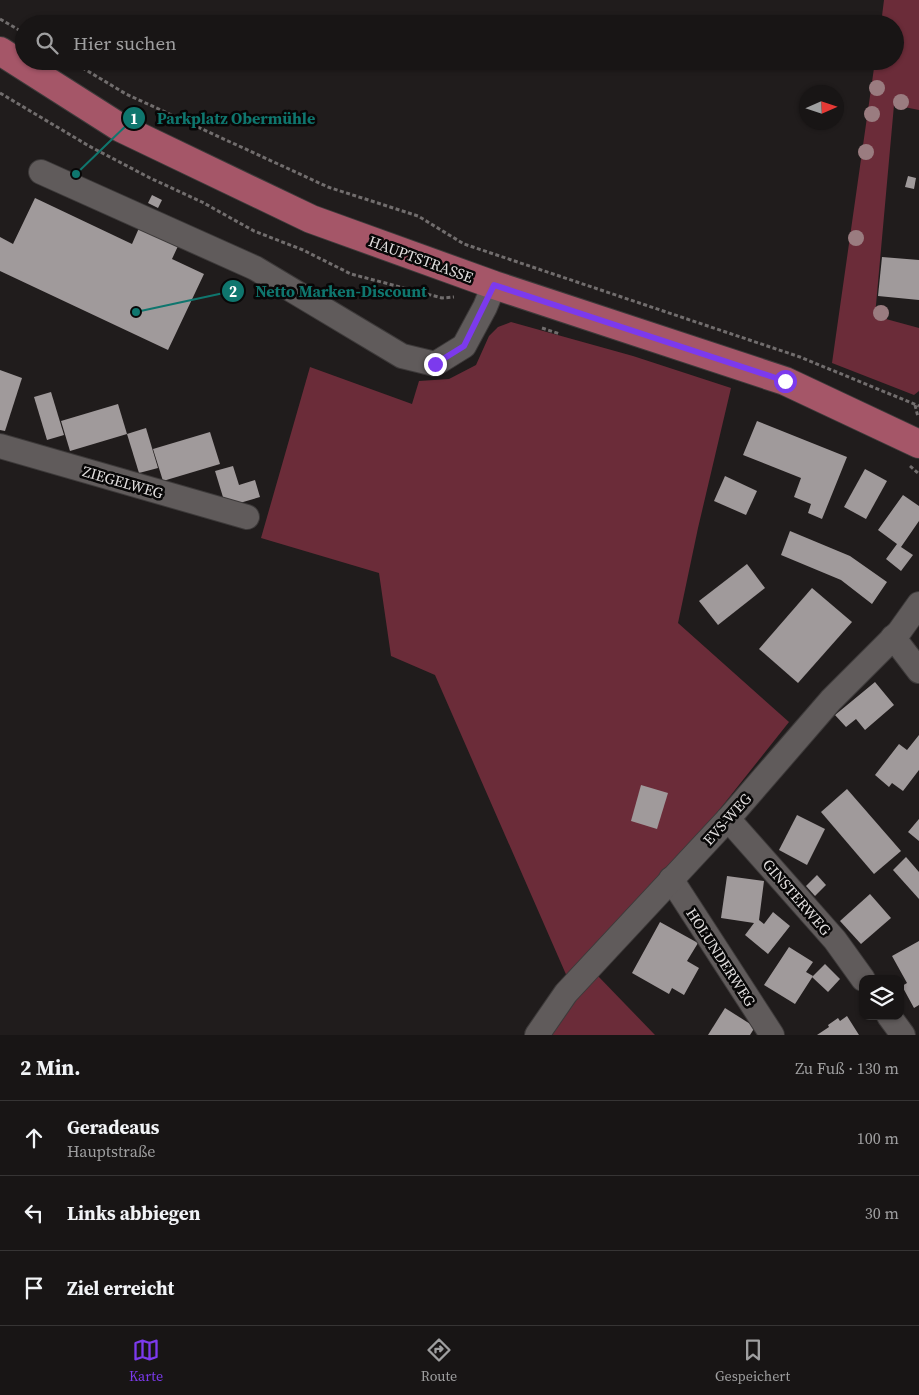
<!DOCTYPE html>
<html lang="de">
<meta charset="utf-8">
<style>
:root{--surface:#181515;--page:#211e1e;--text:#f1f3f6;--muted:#9f9fa0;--line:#363434;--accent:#7c3aed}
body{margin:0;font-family:"Source Serif 4",serif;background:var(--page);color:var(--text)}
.controls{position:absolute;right:15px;bottom:15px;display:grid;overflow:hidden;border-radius:10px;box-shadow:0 1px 4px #0004}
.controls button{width:45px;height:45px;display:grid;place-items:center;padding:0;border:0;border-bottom:1px solid var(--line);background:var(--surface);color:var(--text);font:25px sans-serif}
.compass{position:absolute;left:799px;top:85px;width:45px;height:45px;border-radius:50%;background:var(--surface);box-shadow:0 1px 4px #0004;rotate:87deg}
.stop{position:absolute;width:15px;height:15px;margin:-11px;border:4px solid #7c3aed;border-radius:50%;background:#fff}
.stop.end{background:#7c3aed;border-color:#fff;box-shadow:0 1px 5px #0008}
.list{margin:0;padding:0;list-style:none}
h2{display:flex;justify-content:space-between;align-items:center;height:65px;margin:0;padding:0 20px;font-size:21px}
h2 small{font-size:16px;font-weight:400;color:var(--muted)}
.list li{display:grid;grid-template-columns:32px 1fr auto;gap:15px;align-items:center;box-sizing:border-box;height:75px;padding:0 20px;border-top:1px solid var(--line)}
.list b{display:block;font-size:19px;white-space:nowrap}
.list p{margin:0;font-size:16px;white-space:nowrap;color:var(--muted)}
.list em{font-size:16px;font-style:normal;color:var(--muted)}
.icon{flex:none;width:28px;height:28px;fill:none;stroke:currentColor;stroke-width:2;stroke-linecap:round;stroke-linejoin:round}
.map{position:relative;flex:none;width:919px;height:1035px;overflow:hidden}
.search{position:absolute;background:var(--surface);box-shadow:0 1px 4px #0004;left:15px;right:15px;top:15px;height:55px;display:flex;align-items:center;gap:12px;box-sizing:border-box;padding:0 18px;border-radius:28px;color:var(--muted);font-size:19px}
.sheet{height:290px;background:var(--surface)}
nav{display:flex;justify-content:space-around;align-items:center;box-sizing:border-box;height:70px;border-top:1px solid var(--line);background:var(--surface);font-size:14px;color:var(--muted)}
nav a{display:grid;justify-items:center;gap:2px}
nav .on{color:var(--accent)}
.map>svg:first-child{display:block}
</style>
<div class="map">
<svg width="919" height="1035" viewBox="0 0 919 1035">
<rect width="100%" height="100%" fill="#201c1c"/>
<g fill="#6b2c39">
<path d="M884,0h35v110l-25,-5 -19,211 44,12v63l-5,4 -82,-32 43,-302h20v-37h-14z"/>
<path d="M511,322l122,34 98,32 -33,140 -20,95 111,99 -85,107 -136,150 -133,-304 -44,-19 -12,-83 -118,-35 49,-171 102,37 7,-23 30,-2 27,-14 13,-29 9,-9z"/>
<path d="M597,975l58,60h-110l16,-24z"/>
</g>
<g fill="#a09a9b">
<path d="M908,176l8,2 -2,11 -9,-2z"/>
<path d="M152,195l10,5 -4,8 -10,-5z"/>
<path d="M35,198l97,46 7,-16 39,18 -6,13 32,15 -36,76 -168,-79v-34l13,7z"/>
<path d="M882,257l37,3v40l-41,-4z"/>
<path d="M0,370l22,8 -17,53 -5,-1z"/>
<path d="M51,392l13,43 -17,5 -13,-43z"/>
<path d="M118,404l9,30 -57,17 -9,-30z"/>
<path d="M757,421l90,36 -25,62 -14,-6 3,-9 -17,-7 7,-19 -58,-23z"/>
<path d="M146,428l12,40 -19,5 -12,-39z"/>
<path d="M210,432l10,32 -57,17 -10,-32z"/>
<path d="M233,466l6,19 16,-5 5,17 -34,10 -11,-36z"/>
<path d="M865,469l22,12 -21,38 -22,-12z"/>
<path d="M725,476l32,15 -11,24 -32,-14z"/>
<path d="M903,495l16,11v15l-18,26 12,8 -12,16 -15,-12 11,-15 -19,-14z"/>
<path d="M790,531l60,25 37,26 -15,22 -31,-24 -60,-25z"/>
<path d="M747,564l18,24 -47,37 -19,-24z"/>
<path d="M812,588l40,34 -54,61 -39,-34z"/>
<path d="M875,682l19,23 -29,25 -9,-11 -10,8 -11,-12z"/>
<path d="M919,735v35l-16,21 -11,-8 -3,4 -14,-12 24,-31 8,6z"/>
<path d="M641,785l27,8 -11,36 -26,-8z"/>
<path d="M847,789l54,62 -27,23 -53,-62z"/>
<path d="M797,815l28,14 -18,36 -28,-15z"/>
<path d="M919,819v22l-11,-9z"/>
<path d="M906,857l13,15v27l-26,-29z"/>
<path d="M817,875l9,10 -11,11 -9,-10z"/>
<path d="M727,876l37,5 -5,39 5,4 9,-12 17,14 -22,28 -23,-19 9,-12 -33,-5z"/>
<path d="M870,894l21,24 -30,26 -21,-23z"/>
<path d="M660,922l38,21 -11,18 12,7 -15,27 -12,-7 -3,6 -37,-21z"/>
<path d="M919,941v64l-5,3 -12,-22 5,-3 -15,-27z"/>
<path d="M789,947l24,15 -7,10 7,4 -18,28 -31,-19z"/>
<path d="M825,964l15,15 -12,13 -16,-15z"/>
<path d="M725,1008l30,19 -5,8h-42z"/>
<path d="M847,1016l12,19h-42l12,-8 -1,-2 10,-7 2,3z"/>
</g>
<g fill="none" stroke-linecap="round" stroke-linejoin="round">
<g stroke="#3d3a3a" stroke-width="26">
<g id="minor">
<path d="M41,172l214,96 147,88 33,8 29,-18 21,-39 9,-22"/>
<path d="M0,446l247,71"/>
<path d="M893,637l26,34"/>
<path d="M728,819l107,121 28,39"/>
<path d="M671,879l101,156"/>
<path d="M889,1016l14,19"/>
<path d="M537,1035l29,-42 162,-174 103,-119 68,-68 20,-28"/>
</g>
</g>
<g stroke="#3d3a3a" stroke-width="30">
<path id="major" d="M0,51l121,77 190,91 183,66 291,96 134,63"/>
</g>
<g stroke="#716d6d" stroke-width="3" stroke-dasharray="4 2.5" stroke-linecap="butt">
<path d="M0,19l24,14"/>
<path d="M71,61l55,33 202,93 90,29 46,28 336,113 119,49"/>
<path d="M0,93l89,53 61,32 52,24 52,29 49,19 48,24 91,24 12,-1"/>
<path d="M542,328l18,6"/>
<path d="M915,405l3,12"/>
<path d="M910,466l9,8"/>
</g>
<use href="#minor" stroke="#605b5b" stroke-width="24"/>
<use href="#major" stroke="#a55668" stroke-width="28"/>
</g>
<g fill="#9a7c80">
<circle cx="877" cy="88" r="8"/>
<circle cx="901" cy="102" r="8"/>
<circle cx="872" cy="114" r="8"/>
<circle cx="866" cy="152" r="8"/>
<circle cx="856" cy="238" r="8"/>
<circle cx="881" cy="313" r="8"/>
</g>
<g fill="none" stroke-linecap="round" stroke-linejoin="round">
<path stroke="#7c3aed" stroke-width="6" d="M435,364l29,-18 30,-61 291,96"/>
</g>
<g text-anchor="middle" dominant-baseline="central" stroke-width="5" stroke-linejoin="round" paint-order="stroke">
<g font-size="15" fill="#e0dddd" stroke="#080707">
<text transform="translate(421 259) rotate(20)">HAUPTSTRASSE</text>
<text transform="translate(123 482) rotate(16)">ZIEGELWEG</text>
<text transform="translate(727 819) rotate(-48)">EVS-WEG</text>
<text transform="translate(797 897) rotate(49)">GINSTERWEG</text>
<text transform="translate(721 957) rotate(57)">HOLUNDERWEG</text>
</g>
</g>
<path fill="none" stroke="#0f766e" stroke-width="2" d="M76 174L134 118M136 312L233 291"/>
<g fill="#0f766e" stroke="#080707" stroke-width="2">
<circle cx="76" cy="174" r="5"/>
<circle cx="136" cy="312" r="5"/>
<circle cx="134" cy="118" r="12"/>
<circle cx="233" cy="291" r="12"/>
</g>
<g font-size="15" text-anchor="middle" font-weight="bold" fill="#fff">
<text x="134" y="124">1</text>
<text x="233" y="297">2</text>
</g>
<g font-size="16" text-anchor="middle" font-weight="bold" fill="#0f766e" stroke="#080707" stroke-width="5" stroke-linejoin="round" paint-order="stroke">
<text x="236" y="124">Parkplatz Obermühle</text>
<text x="341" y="297">Netto Marken-Discount</text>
</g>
</svg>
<div class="controls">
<button><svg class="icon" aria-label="layers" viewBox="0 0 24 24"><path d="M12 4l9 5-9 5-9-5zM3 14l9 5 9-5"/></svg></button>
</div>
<svg class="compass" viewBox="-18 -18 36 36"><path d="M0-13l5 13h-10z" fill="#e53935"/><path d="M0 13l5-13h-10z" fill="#9f9fa0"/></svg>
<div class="stop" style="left:785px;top:381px"></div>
<div class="stop end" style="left:435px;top:364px"></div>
<div class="search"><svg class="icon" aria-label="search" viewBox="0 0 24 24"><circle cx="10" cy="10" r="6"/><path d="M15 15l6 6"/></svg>Hier suchen</div>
</div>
<section class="sheet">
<h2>2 Min.<small>Zu Fuß · 130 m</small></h2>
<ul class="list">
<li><svg class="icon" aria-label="ahead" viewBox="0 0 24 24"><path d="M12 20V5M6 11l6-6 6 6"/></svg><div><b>Geradeaus</b><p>Hauptstraße</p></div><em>100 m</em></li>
<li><svg class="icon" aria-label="left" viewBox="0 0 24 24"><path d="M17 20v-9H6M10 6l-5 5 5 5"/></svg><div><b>Links abbiegen</b></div><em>30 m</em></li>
<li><svg class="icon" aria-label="arrive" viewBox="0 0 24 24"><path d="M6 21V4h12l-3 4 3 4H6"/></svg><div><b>Ziel erreicht</b></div></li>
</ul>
</section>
<nav>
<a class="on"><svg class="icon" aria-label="map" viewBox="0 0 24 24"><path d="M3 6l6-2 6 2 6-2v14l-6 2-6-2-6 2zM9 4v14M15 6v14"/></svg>Karte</a>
<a><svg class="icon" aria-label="directions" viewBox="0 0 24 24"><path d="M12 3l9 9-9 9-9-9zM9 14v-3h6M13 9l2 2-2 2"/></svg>Route</a>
<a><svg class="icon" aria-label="saved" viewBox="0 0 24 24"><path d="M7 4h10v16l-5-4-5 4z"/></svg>Gespeichert</a>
</nav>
